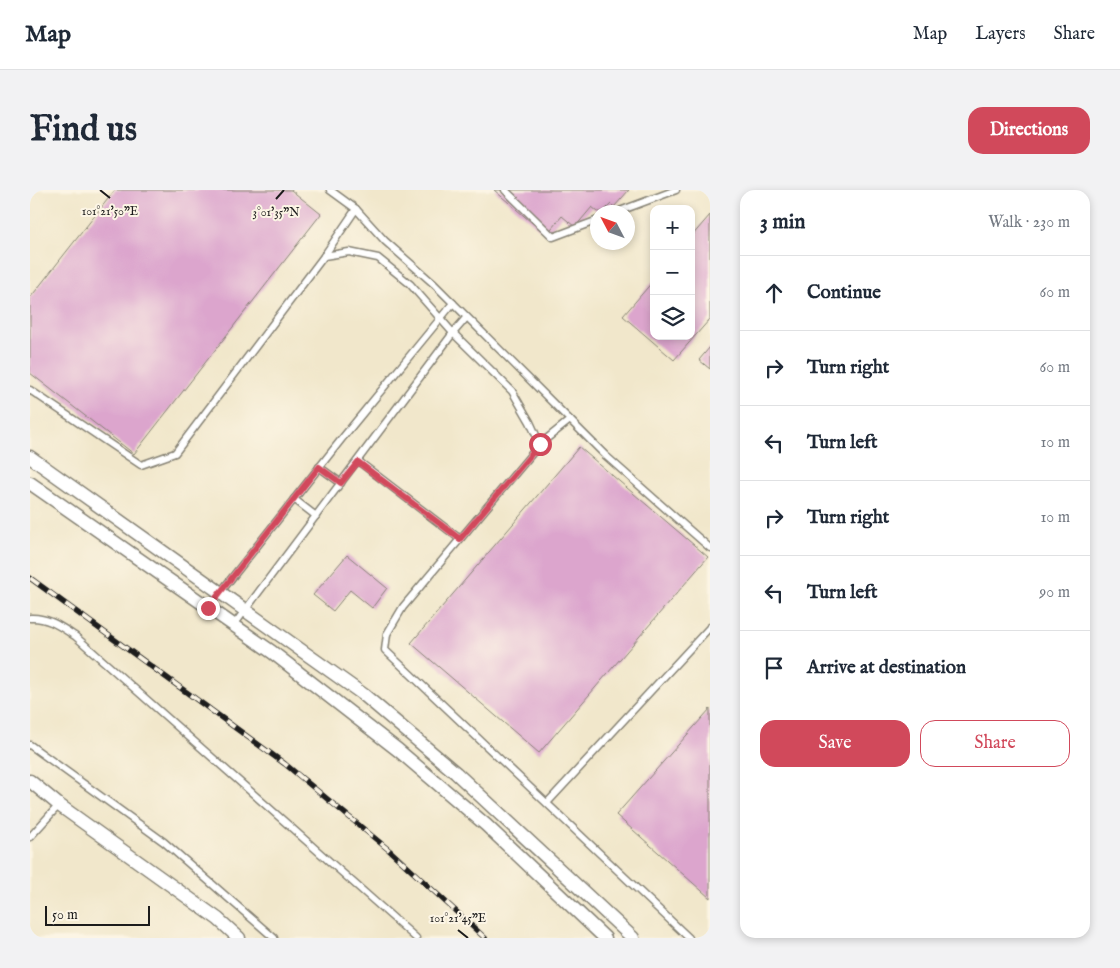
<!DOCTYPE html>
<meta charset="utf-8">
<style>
:root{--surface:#fff;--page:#f2f2f3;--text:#1f2937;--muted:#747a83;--line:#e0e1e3;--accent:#d1495b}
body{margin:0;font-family:"IM FELL English",serif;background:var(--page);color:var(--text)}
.controls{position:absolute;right:15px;top:15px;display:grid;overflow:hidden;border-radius:10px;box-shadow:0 2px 8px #0003}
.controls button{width:45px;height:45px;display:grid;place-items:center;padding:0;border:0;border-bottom:1px solid var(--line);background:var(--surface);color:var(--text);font:25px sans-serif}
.compass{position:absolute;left:560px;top:15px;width:45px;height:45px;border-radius:50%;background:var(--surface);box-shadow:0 2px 8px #0003;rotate:311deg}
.scale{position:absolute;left:15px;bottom:12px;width:105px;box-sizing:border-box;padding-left:5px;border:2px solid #1c1c1c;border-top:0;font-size:14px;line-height:18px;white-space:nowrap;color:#1c1c1c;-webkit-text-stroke:4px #fcf5e5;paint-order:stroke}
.stop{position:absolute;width:15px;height:15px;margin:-11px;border:4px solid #d1495b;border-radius:50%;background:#fff}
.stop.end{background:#d1495b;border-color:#fff;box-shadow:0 1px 5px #0008}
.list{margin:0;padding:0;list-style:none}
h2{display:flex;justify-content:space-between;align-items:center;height:65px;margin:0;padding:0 20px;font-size:21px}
h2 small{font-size:16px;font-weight:400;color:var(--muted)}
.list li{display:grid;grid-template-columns:32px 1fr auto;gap:15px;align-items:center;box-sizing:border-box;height:75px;padding:0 20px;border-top:1px solid var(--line)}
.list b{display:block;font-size:19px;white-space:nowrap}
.list em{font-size:16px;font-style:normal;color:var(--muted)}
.actions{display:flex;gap:10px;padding:15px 20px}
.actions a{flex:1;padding:11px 0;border:1px solid var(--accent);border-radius:15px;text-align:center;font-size:18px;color:var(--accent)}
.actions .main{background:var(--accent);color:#fff}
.icon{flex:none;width:28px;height:28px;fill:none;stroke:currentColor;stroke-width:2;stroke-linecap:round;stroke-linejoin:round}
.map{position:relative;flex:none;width:680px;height:748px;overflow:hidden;border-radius:15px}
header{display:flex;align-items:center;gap:30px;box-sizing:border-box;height:70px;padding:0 25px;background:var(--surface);border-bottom:1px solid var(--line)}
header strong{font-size:24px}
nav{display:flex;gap:28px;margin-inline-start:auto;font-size:18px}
.intro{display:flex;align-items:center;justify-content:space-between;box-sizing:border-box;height:120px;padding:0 30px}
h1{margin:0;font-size:35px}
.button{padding:12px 22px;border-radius:15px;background:var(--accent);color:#fff;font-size:18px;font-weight:700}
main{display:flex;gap:30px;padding:0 30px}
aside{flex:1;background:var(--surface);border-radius:15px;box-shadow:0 2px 8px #0003}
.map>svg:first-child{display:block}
</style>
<header>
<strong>Map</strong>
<nav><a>Map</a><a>Layers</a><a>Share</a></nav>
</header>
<div class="intro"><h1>Find us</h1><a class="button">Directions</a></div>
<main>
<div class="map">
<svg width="680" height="748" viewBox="0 0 680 748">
<rect width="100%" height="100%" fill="#fcf5e5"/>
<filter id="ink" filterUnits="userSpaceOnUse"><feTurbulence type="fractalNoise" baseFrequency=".02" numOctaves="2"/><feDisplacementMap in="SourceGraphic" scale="10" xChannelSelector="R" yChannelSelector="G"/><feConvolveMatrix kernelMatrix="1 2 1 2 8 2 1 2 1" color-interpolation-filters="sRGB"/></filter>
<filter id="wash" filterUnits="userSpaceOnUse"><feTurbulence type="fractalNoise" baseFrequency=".0096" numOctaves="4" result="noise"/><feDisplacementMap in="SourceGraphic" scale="20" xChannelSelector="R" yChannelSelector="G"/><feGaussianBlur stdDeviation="1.12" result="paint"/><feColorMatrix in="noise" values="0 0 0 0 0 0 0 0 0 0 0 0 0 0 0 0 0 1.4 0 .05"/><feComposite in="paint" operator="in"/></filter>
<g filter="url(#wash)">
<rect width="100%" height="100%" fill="#f1e7cb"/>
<g id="blocks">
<g fill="#dca5cd">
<path d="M85,0h176l30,24 -187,240 -104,-81v-75z"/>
<path d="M464,0h135l-15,17 -3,-3 -8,8h-5l-6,-5 -17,20 -13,-11 -16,19z"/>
<path d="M680,25v104l-36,41 -51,-44 31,-36v56h37v-99z"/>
<path d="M680,157v22l-11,-9z"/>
<path d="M549,257l129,110 -169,196 -128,-110z"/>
<path d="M317,365l40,33 -15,20 -22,-18 -17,21 -20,-16z"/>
<path d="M680,519v189l-94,-83z"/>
</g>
</g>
</g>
<g filter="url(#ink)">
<use href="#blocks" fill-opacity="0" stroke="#868274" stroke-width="1"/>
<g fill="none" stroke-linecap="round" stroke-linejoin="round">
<g stroke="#868274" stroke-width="9">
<g id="service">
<path d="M300,0l26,19 29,32 49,43 136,136 -30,24"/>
<path d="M475,0l48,47 45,-17"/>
<path d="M587,22l59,-22"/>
<path d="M294,66l25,-4 29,6 32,26 43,49 59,58 18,31 10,22 -137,163 -16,27 -2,16 304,288"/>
<path d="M0,200l111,75 34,-12 149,-197 32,-47"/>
<path d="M540,230l36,36 104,92"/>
<path d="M328,271l102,78"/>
<path d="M289,277l22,16"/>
<path d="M264,309l22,17"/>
<path d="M178,418l136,-172 109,-133"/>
<path d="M0,428c18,-1 31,9 45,18l341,302"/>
<path d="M204,435l219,-292 13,-15"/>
<path d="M0,555l134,97 110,96"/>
<path d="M517,613l163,-176"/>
<path d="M0,647l29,-32"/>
</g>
</g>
<g stroke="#868274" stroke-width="15">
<g id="minor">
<path d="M0,267l334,238 92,78 177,165"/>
<path d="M0,293l242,169 126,98 88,75 119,113"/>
<path d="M0,591l29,24 159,114 21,19"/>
</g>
</g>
<use href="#service" stroke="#fff" stroke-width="6"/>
<use href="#minor" stroke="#fff" stroke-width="12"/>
<g stroke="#1c1c1c" stroke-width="5.5">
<path id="rail" d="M0,388l255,186 104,86 96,88"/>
</g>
<use href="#rail" stroke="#fcf5e5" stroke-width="4" stroke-dasharray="11" stroke-linecap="butt"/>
</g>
</g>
<g fill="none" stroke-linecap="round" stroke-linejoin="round" filter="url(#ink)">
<path stroke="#d1495b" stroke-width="6" d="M178,418l111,-141 22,16 17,-21 102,77 80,-95"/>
</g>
<path fill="none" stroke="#1c1c1c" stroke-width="2" d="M70,0l10,8M246,9l8,-9M428,740l10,8"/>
<g font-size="12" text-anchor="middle" fill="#1c1c1c" stroke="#fcf5e5" stroke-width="4" stroke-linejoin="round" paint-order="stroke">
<text x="80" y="25">101°21'50"E</text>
<text x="246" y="26">3°01'35"N</text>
<text x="428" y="732">101°21'45"E</text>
</g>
</svg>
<div class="controls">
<button>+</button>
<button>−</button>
<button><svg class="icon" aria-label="layers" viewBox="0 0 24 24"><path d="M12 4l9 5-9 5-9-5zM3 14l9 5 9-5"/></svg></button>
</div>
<svg class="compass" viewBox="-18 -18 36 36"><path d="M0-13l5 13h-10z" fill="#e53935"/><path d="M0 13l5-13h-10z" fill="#747a83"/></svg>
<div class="scale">50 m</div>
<div class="stop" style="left:510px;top:254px"></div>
<div class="stop end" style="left:178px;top:418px"></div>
</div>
<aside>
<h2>3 min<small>Walk · 230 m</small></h2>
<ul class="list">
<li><svg class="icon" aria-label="ahead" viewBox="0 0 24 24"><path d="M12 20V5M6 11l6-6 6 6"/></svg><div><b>Continue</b></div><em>60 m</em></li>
<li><svg class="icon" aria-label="right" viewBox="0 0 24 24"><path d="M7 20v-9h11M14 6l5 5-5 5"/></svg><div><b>Turn right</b></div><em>60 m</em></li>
<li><svg class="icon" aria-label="left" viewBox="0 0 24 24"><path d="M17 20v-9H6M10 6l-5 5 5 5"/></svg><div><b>Turn left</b></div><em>10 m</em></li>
<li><svg class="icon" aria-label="right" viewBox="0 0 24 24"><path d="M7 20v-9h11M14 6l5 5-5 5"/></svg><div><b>Turn right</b></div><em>10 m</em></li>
<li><svg class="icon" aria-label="left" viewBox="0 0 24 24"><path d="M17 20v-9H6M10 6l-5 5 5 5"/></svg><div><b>Turn left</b></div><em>90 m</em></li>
<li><svg class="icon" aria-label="arrive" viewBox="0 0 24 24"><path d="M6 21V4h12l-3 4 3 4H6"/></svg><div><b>Arrive at destination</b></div></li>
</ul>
<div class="actions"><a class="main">Save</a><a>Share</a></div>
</aside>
</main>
